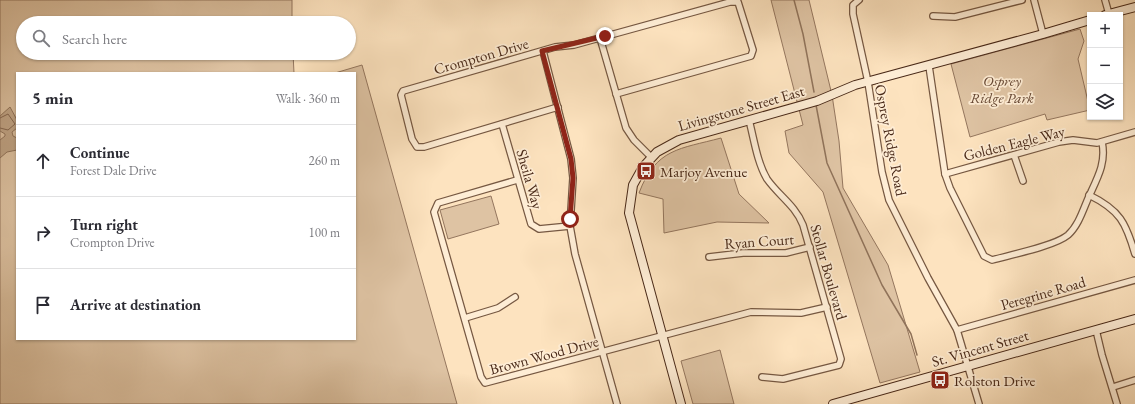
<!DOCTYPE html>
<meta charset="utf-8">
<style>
:root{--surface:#fff;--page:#f7f7f7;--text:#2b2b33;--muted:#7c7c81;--line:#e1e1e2}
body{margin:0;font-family:"EB Garamond",serif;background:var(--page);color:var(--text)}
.controls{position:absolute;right:12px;top:12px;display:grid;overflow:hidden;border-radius:0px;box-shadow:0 1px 3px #0004}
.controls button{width:36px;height:36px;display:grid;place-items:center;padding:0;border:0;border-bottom:1px solid var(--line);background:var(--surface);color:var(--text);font:20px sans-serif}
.stop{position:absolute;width:12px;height:12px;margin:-9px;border:3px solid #8f2418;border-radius:50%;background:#fff}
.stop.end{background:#8f2418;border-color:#fff;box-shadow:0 1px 4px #0008}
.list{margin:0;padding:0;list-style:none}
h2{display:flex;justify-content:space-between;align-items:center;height:52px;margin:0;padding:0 16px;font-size:17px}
h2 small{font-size:13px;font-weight:400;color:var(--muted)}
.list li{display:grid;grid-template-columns:26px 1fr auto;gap:12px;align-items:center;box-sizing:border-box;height:72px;padding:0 16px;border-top:1px solid var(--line)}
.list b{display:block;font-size:15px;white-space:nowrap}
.list p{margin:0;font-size:13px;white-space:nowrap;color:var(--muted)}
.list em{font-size:13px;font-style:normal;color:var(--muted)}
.icon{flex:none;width:22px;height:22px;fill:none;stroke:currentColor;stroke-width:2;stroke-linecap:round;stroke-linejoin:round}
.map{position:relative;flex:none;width:1135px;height:404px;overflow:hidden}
.search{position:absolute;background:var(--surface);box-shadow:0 1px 3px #0004;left:16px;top:16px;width:340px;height:44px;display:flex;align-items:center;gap:10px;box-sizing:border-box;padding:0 14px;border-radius:22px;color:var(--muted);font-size:15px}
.panel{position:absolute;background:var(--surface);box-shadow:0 1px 3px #0004;left:16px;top:72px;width:340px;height:268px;border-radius:0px}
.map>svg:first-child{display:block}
</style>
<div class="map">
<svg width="1135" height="404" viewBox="0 0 1135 404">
<rect width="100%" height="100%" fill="#fde3bf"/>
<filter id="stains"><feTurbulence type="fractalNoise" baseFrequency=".005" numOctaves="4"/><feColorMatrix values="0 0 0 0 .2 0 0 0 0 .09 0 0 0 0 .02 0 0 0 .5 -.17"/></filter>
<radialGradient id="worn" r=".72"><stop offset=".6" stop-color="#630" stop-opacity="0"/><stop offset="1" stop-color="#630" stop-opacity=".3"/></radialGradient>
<g fill="#dec3a3" stroke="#94765e">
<path d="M0,0h292v23h-269v30h270l1,20h-277v266h338v-266h-20l27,-8 95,339h-457z"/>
<path d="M771,0h38l23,95 7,46 4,47 45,77 32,107 -40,11 -57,-191 -34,-39 -4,-22 18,-6z"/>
<path d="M1080,29l4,12 -6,18 12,51 -43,10 -2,-6 -75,23 -19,-73z"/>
<path d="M721,138l18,56 30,29 -52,-1 -53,11 -1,-34 -24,-6c17,-45 41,-44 82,-55z"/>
<path d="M491,196l8,28 -51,15 -8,-29z"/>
<path d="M720,350l14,54h-41l-12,-43z"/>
</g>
<path fill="#c0a486" stroke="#90735a" d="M10,107l7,13v8l-5,4 1,4 4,2v12l-10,2 -7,6v-18l5,-4v-2l-5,-3v-15z"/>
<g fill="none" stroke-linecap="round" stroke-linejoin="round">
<path stroke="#84664f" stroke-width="1" d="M0,118l8,-4 7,10 -7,6 -8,-2"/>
<g stroke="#90735a" stroke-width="1.5">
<path d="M794,0l9,34 11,58"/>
<path d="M816,105l11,58 55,122 29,49 6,21"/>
</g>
<g stroke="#765842" stroke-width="8">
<g id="street">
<path d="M859,0l-6,5v9l15,68 14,90 7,28 39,78 29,52 22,74"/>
<path d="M1034,0l9,34"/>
<path d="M1105,0l4,14"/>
<path d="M933,16l22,1 67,-17"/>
<path d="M600,38l26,90 8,12 17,17"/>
<path d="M543,51l28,108 2,19 -3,48 5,28 42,150"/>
<path d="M929,66l16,108 5,14 34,68 8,4c18,-5 63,-14 76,-25 12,-11 16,-29 23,-43 8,-17 15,-31 11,-50"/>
<path d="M558,107l-134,40h-7l-5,-8 -11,-44 2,-4 152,-44 19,-2 156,-43h8l15,48 -2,6 -135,38"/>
<path d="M749,120c5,19 8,42 18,59 12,17 28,26 36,46l38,134 -2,6 -56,14 -21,-2"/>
<path d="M502,124l29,100 8,5 31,-3"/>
<path d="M1014,155l9,26"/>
<path d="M945,174l114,-32 14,-2 24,3 38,-11"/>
<path d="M517,180l-79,23 -4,9 47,165 4,6 266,-71 50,1 26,-6"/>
<path d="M1089,195c31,15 37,28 46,59"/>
<path d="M709,257l34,-4h43l24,-6"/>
<path d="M465,318l33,-10 17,-11"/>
<path d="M957,330l178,-50"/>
<path d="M1096,330l6,25 15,49"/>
<path d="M1113,387l22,-7"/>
</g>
</g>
<g stroke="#492918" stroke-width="10">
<g id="secondary">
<path d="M1105,15l30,-8"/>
<path d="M681,404l-52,-191 4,-28 10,-18 14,-15 22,-12 138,-39 38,-16 188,-51 47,-14"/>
<path d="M833,404l302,-85"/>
</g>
</g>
<use href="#street" stroke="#feedd5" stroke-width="5.5"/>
<use href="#secondary" stroke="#feedd5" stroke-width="8"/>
</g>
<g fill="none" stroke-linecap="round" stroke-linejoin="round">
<path stroke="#8f2418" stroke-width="5" d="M570,219l3,-41 -2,-19 -29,-108 63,-15"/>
</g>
<defs>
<g id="bus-square" transform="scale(1)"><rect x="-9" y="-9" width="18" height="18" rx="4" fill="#8f2418" stroke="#feedd5"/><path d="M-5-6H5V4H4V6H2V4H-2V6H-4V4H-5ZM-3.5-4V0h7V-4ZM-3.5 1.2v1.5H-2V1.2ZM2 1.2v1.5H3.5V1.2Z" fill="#fff"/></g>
</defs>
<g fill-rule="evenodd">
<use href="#bus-square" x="646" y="171"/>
<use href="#bus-square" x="940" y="380"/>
</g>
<g text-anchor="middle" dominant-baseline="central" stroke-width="3.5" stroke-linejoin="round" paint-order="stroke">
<g font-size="15" fill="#492918" stroke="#feedd5">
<text transform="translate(481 56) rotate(-16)">Crompton Drive</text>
<text transform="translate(741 108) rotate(-16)">Livingstone Street East</text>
<text transform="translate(891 140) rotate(79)">Osprey Ridge Road</text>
<text transform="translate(1014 143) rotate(-14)">Golden Eagle Way</text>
<text transform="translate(530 179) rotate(74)">Sheila Way</text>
<text transform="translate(759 241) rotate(-4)">Ryan Court</text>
<text transform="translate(829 272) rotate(74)">Stollar Boulevard</text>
<text transform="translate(1043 293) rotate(-16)">Peregrine Road</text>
<text transform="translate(980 348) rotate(-16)">St. Vincent Street</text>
<text transform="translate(544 355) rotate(-15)">Brown Wood Drive</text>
</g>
<g font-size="15" font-style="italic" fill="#674834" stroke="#feedd5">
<text x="1002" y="80">Osprey<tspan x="1002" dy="17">Ridge Park</tspan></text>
</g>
<g font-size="15" fill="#492918" stroke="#feedd5" text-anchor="start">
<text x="660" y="171">Marjoy Avenue</text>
<text x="954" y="380">Rolston Drive</text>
</g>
</g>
<rect width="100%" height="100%" filter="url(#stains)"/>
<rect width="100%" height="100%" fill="url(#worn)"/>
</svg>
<div class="controls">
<button>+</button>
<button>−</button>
<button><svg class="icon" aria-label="layers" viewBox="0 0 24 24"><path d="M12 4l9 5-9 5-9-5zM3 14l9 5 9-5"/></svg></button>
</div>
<div class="stop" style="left:570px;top:219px"></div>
<div class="stop end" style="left:605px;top:36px"></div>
<div class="search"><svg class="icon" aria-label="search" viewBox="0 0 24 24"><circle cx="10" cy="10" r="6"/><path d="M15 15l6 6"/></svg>Search here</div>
<section class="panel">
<h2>5 min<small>Walk · 360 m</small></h2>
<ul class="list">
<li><svg class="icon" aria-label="ahead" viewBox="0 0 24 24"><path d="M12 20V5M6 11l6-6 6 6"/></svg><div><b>Continue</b><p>Forest Dale Drive</p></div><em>260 m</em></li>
<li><svg class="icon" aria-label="right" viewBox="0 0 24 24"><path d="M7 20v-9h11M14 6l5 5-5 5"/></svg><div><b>Turn right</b><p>Crompton Drive</p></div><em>100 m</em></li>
<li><svg class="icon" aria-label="arrive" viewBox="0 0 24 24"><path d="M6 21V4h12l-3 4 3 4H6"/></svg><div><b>Arrive at destination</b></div></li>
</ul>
</section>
</div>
